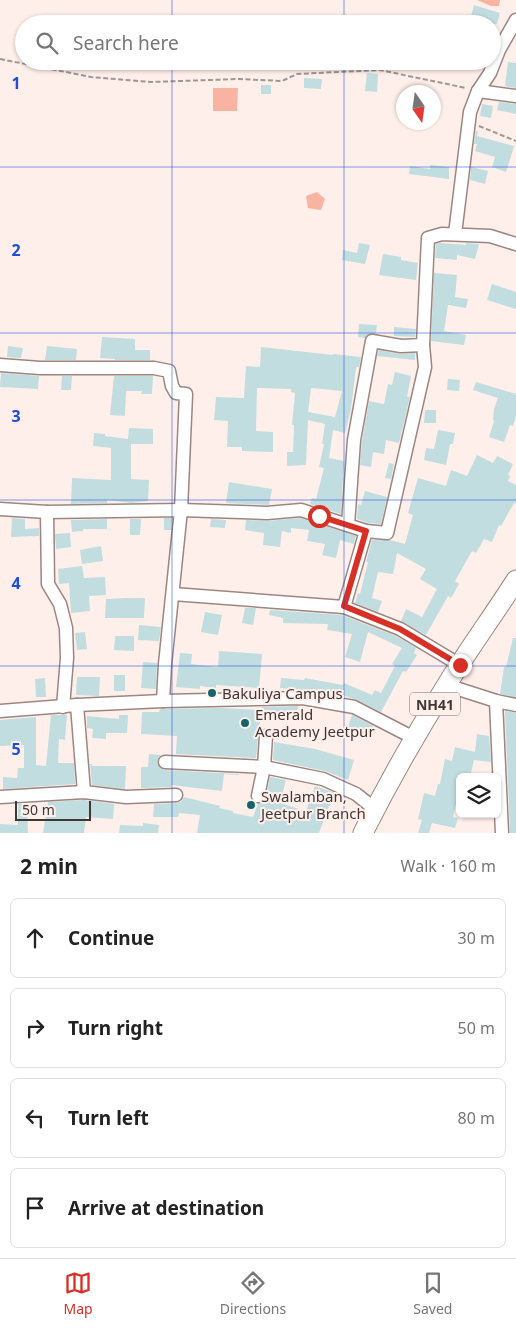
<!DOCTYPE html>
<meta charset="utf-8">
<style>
:root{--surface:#fff;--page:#f6f6f6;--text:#222;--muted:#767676;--line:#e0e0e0;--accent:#d93025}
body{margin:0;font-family:"Noto Sans",sans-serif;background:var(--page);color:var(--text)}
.controls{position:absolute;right:15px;bottom:15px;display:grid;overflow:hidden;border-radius:8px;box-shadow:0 1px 4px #0004}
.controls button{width:45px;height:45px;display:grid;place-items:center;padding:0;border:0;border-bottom:1px solid var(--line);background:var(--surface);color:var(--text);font:25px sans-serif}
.compass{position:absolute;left:396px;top:85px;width:45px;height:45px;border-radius:50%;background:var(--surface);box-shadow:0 1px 4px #0004;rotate:167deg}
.scale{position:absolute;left:15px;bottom:12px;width:76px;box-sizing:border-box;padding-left:5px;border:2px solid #403734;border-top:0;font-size:14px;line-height:18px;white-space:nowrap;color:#403734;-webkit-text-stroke:4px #feefeb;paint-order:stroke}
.stop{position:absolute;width:15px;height:15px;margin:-11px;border:4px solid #d93025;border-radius:50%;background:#fff}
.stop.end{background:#d93025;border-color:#fff;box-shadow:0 1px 5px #0008}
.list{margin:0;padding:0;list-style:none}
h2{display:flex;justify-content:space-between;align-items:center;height:65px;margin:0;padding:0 20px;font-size:21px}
h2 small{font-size:16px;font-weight:400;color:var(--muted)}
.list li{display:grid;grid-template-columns:32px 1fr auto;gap:15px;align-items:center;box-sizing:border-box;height:80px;margin:0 10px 10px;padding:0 10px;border:1px solid var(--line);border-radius:8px}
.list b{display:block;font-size:19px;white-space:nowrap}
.list em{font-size:16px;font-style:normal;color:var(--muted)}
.icon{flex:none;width:28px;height:28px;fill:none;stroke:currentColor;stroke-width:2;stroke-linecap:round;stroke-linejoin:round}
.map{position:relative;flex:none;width:516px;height:833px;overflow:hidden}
.search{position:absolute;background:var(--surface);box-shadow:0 1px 4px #0004;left:15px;right:15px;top:15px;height:55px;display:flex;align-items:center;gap:12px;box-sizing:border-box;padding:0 18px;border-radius:28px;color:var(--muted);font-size:19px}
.sheet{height:425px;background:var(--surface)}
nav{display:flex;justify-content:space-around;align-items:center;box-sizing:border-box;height:70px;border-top:1px solid var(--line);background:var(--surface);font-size:14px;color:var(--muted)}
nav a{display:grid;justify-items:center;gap:2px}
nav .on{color:var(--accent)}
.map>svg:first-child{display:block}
</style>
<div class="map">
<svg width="516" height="833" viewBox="0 0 516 833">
<rect width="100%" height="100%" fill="#feefeb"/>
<g fill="#f8b4a1">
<path d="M477,0h23l-1,6h-8z"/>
<path d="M213,88h25l-1,23h-24z"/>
<path d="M317,192l8,7 -4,11 -13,-2 -2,-12z"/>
</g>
<g fill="#c1dddf" fill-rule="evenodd">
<path d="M474,5l26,8 -3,11h-28z"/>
<path d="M508,62l8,1v25l-11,-2z"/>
<path d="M367,73l11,1 -1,18 -12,-1z"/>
<path d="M304,78l18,1 -1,10 -17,-1z"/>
<rect x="261" y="85" width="10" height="9"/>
<path d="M499,102l17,2v10l-19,-4z"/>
<path d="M482,104l11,2 -2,12 -11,-2z"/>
<path d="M476,131h2l-1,5 37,10 -8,26 -14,-5 3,-10 -20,-6 2,-7h-3z"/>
<path d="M430,165l19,2v12l-40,-5 1,-8 20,3z"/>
<path d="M471,167l17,4 -3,13 -15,-4z"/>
<path d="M359,243l11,2 -5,19 -23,-4 1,-10 14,3z"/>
<path d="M440,243l26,2v-2l13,1 -4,15 -18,-4v5l-22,-2 1,-14z"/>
<path d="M383,254l18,3v3l17,3 -2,17 -37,-5z"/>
<path d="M434,273l23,2 -2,22 13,2 -2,9 -18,-3 -4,26 22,4 -2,10 -33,-4z"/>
<path d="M492,284l24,8v17l-29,-9z"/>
<path d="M359,324l18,1 -1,8 -7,1 -4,4 -7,-1z"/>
<path d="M394,327l22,2 -1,8 -21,-1z"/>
<path d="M102,337l33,2v11h15v10h-35v-1l-15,-1z"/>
<path d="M8,346l15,2 -2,10 -14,-1z"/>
<path d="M47,346l30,3 -1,11h-31z"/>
<path d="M261,347l72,8v-1l28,3 -2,10h-3l-5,42 -6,24 -12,-3 -4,28 15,3 -3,53 -31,-10 2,-6 4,1 8,-31 -5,-1 5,-23h-2l3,-20 -17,-4 -2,45 -19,1v-14h6l1,-27h-2l3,-32 -4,-1v-3l-34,-1 -1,43 17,1v20l-31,-1v-4h-15l1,-26 -14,-1 2,-23 28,1 2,-32 14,1zM311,388l31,3 -7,26 -27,-5z"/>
<path d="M379,350l21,4 15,-1v7l-38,-4z"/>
<path d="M395,372l16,4 -4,21h3l-11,46 -13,-3 -2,14 -11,-2 -2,15 -11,-2 2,-24 7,-40 15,3 4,-20 4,1z"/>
<path d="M1,373l38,3 -1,13 -38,-2z"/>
<path d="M62,376h10l-1,14h-10z"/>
<path d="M114,376h39l-1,18h-11l1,-3h-16l-1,25 -15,-1z"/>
<path d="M448,379l12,1 -1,11 -12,-1z"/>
<path d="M476,382l40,12v22l-3,10 -3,-1 -6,17 -15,-5 5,-16 -1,-1 1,-11 4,-11 -25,-8z"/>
<path d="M425,410h11v13h-12z"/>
<path d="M129,428l24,1v15h-22v35l18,1 -1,21 -17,2 -24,-3v3l-36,1 1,-26 39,2v-32l-18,-2 1,-13 11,1v2l23,3z"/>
<path d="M438,430l17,3 -2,11h-3l-4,21 -22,-5 2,-12 8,1z"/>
<path d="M477,455l16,8 4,-7 16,8 -5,11 2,1 -2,5 8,4v19l-2,-1 -13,23 -2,-1 -7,17 -8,-3 -8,14 -4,-2 -17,30 4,3 -8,14 -3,-2 -22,39 -25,-14 5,-12 16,8 15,-28 -17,-10 6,-10 -29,-16 -4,21 -15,-2 -6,26 10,3 -4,11 -23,-9 3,-10 2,1 8,-32h-2l6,-22h18l15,4 8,-29 -5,-2 10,-35 28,8 5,-16 16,6z"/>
<path d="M389,463l5,1 -3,15 -6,-1z"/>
<path d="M229,482l43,7 -3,16 -43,-2z"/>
<path d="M365,491l22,6 -6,27 -13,-1 -11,-4 1,-15 3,1z"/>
<path d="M12,518l13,1v10l14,-1v8l-28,1z"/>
<path d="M164,518h8l-1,12h-7z"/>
<path d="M300,518l56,18 -2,8 -14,-4 -4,18 -14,-3 3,-11 -18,-3 2,-11 -18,-2v5l-9,-2 -2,16 -17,-2 1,-12 -19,-3 1,-10 22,1z"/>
<path d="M107,519v10h-24v2l-11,1 -1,-12z"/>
<path d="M130,519h11l-1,16h-10z"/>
<path d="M211,519l15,1 -1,8 -15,-1z"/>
<path d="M70,533l1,14 -15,2 -1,-15z"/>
<path d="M101,546l2,15 -21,3 -2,-14z"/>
<path d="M82,566l2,12 21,-1 1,18 -17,1 1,15 -19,2 -2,-30 -10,1 -1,-15z"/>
<path d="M127,598h18l-1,20h-39l1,-19z"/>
<path d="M245,608h11l-3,17 -11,-2z"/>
<path d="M270,610l72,5 54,21 20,12 -2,5 3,2 -11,17 -3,-1 -22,41 -24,-12 -18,-6v2l-12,-3 -47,-5 1,-10 23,2 1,-2 38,7 1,-2 28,12 3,-5 6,3 14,-27 -3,-2 10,-16 -34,-16 -8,30 -15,-5 7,-23 -25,-4 1,-6 -45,-1v-5l-14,-3z"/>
<path d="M205,612l17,3 -4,20 -17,-3z"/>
<path d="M139,625l22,2 -2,14 -21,-1z"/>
<path d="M85,632l2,17 -10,1 -2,-17z"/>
<path d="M115,636h19v15l-20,-1z"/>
<path d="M513,638h3v59l-16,-3 4,-27h2z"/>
<path d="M219,651l43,3 -3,34 -43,-3v3l-16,-2v3l-24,-2 4,-34 12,1 -1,10 27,3z"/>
<path d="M143,662l14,1 -1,26 -15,-1z"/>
<rect x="114" y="675" width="11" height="16"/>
<path d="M77,677h23l-1,19 -23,-1z"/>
<path d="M45,678l1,19h-10l-1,-18z"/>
<path d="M298,706l-1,7 -19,-2 -1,2 -15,-2v-4z"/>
<path d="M220,708l41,2 -5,48 -80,-4 1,-18 -36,-2 1,-22h17l1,-3z"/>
<path d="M505,711l11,2v120h-6z"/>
<path d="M51,715h16l-2,25 -6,-1 -1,24h16l1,21 -72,5v-12l14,1 1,-10h6v-23l-24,1v-26l36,-3v48l10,1z"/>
<path d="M119,715h9l-1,18h-21v6l-14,-1 1,-9 -6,-1v-12l32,3z"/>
<path d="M352,715l21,11 -5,13 -21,-9z"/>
<path d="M477,734l12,2 2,26 -17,-2 -4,17h-10v19l-2,-1 -5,22 5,1 -3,10 -23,-5 -3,10h-11l4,-13 -4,-1 6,-26 11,3 3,-12h2l5,-25 7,2 3,-14 20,5z"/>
<path d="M274,742l41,7 39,11 -6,20 -23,-9 -52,-11z"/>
<path d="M149,754l12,1 -4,6 1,4 6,5 75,4v1l-15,-1 -2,17 -51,-6v2l-30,1v-21h7z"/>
<path d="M90,764h2v2h34l-1,23 -33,-4z"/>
<path d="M270,777l16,3 -6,23 26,8 9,-25 20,7 -5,13h-1l-10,27h-122l3,-18 -21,-2 -1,4h-25l1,-13 23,-1 4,-1 3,-5 36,9 -1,2 14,3v2l20,4 5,-13 6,-2 2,-4z"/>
<path d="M84,800l30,4 -1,15 -27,-2 -2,16h-41l5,-31z"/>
<path d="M18,804h9l1,29h-28v-9l18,1z"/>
<path d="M143,823l16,2 -1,8h-39l1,-8 23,1z"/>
</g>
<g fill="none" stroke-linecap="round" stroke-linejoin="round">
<g stroke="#9d8680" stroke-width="15">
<g id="minor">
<path d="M478,91l38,5"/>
<path d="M455,234l15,-122 8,-21 12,-18 9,-23 17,-30"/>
<path d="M0,365l40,3h114l15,3 3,15 4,7 10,1 -5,116 -16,154 -2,37"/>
<path d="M0,509l47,3 134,-2 86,3 34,-3 65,21 21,2 38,-166 -2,-22"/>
<path d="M47,512l1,72 12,20 6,24 1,30 -4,49"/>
<path d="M348,525l6,-85 18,-99 29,5 22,-1 5,-107 14,-4 48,2 26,8"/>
<path d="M173,594l171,13 56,22 60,36"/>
<path d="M344,607l22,-76"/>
<path d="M446,685l50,16 20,4"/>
<path d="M496,701l6,132"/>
<path d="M77,705l7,87"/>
<path d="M0,711l77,-6 86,-4 140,-3 51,9 60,31"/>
<path d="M165,762l99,5 59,12 33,15 19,15"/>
<path d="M258,796l6,-29 2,-31"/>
<path d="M0,797l84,-5 42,5 50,-2"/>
</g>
</g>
<g stroke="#9d8680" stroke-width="21">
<path id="highway" d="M363,833c25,-50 53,-99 83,-147 22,-36 47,-70 70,-106"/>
</g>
<g stroke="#a19592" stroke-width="2" stroke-dasharray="5 2.5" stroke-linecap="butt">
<path d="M0,59l91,18 60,5 88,-3 43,2 15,-7 83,-4 86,18"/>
<path d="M479,126l37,15"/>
</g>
<use href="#minor" stroke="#fff" stroke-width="12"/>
<use href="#highway" stroke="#fff" stroke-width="19"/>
</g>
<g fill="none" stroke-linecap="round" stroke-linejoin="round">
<path stroke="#d93025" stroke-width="6" d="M319,516l47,15 -22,75 56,23 60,36"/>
</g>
<path fill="none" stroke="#1d4ed8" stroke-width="1" stroke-opacity="0.55" d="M172,0v24M344,0v24M172,61v772M344,61v772M0,167h516M0,333h516M0,500h516M0,666h516"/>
<g fill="#156469" stroke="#feefeb" stroke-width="2">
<circle cx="212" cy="693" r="5"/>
<circle cx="245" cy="723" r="5"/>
<circle cx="251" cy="805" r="5"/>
</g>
<g text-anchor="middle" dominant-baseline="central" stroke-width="4" stroke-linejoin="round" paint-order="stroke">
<rect fill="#feefeb" stroke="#796e6b" stroke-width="1" x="410" y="692.5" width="50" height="23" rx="4"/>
<g font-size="14" font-weight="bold" fill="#403734">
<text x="435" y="704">NH41</text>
</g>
<g font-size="15" fill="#403734" stroke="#feefeb" text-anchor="start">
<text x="222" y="693">Bakuliya Campus</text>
<text x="255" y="714">Emerald<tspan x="255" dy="17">Academy Jeetpur</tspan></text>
<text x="261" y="796">Swalamban,<tspan x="261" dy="17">Jeetpur Branch</tspan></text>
</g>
</g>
<g font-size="16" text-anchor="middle" font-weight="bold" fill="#1d4ed8" stroke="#feefeb" stroke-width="4" stroke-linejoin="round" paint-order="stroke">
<text x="16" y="89">1</text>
<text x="16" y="256">2</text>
<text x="16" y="422">3</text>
<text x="16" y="589">4</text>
<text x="16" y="755">5</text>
</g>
</svg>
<div class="controls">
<button><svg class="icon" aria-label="layers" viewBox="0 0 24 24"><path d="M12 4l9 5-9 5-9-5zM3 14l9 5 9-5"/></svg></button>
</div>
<svg class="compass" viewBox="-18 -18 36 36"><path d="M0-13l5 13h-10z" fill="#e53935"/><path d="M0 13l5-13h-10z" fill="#767676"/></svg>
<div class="scale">50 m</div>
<div class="stop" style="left:319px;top:516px"></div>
<div class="stop end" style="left:460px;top:665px"></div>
<div class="search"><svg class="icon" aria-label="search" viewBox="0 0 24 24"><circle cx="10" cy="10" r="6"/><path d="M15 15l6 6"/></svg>Search here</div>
</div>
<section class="sheet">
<h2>2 min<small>Walk · 160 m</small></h2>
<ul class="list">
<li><svg class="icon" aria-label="ahead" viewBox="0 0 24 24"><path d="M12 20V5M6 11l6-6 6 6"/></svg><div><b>Continue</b></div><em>30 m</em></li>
<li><svg class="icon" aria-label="right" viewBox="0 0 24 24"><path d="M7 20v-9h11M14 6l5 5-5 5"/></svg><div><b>Turn right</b></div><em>50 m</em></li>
<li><svg class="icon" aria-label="left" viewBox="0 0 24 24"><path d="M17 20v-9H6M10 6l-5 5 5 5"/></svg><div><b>Turn left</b></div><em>80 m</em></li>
<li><svg class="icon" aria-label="arrive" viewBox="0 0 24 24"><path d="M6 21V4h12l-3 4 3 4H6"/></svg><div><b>Arrive at destination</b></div></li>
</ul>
</section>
<nav>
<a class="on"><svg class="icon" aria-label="map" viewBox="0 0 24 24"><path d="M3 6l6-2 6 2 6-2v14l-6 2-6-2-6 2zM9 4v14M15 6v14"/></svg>Map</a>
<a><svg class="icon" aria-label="directions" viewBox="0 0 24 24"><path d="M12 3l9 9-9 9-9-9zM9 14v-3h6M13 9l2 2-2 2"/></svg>Directions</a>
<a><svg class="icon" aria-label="saved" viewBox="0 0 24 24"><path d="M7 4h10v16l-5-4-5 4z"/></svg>Saved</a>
</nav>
